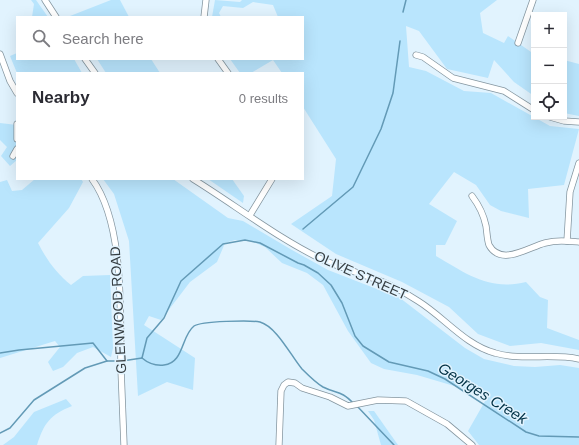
<!DOCTYPE html>
<meta charset="utf-8">
<style>
:root{--surface:#fff;--page:#f2f2f3;--text:#2b2b33;--muted:#7c7c81;--line:#e1e1e2}
body{margin:0;font-family:Helvetica,sans-serif;background:var(--page);color:var(--text)}
.controls{position:absolute;right:12px;top:12px;display:grid;overflow:hidden;border-radius:0px;box-shadow:0 4px 16px #0002}
.controls button{width:36px;height:36px;display:grid;place-items:center;padding:0;border:0;border-bottom:1px solid var(--line);background:var(--surface);color:var(--text);font:20px sans-serif}
.list{margin:0;padding:0;list-style:none}
h2{display:flex;justify-content:space-between;align-items:center;height:52px;margin:0;padding:0 16px;font-size:17px}
h2 small{font-size:13px;font-weight:400;color:var(--muted)}
.icon{flex:none;width:22px;height:22px;fill:none;stroke:currentColor;stroke-width:2;stroke-linecap:round;stroke-linejoin:round}
.map{position:relative;flex:none;width:579px;height:445px;overflow:hidden}
.search{position:absolute;background:var(--surface);box-shadow:0 4px 16px #0002;left:16px;top:16px;width:288px;height:44px;display:flex;align-items:center;gap:10px;box-sizing:border-box;padding:0 14px;border-radius:0px;color:var(--muted);font-size:15px}
.panel{position:absolute;background:var(--surface);box-shadow:0 4px 16px #0002;left:16px;top:72px;width:288px;height:108px;border-radius:0px}
.map>svg:first-child{display:block}
</style>
<div class="map">
<svg width="579" height="445" viewBox="0 0 579 445">
<rect width="100%" height="100%" fill="#e1f3fe"/>
<g fill="#b9e5fd">
<path d="M31,0h5l12,17h-16l2,-13z"/>
<path d="M111,0h9l9,17 -59,-1z"/>
<path d="M215,0l25,2 2,-2h255l-17,13 3,20 21,10 4,-7 26,18v42l-20,-14 -20,-22 -6,18 -41,-9 -28,-38 -13,-5 3,41 17,4 38,20 27,2 59,33 29,3 -15,56 -36,4 1,29 -28,-7 -11,-6 -14,-20 -22,-13 -25,32 28,17 -12,24h-9v11c31,18 53,35 90,26l14,15 8,3 -1,28 32,12v10l-38,-7 -31,3 -32,-12 -29,-27 -47,-25 -66,-28 -45,-30 41,-28 4,-37 -33,-52v-34h-21l-9,-13 -22,13h-11l-10,-14h73v-42h-25l-5,-12 -20,-3 -10,6 -20,-2 -4,7 2,4h-9z"/>
<path d="M17,53v6h57l8,14h-65l-7,-17z"/>
<path d="M97,59h54l9,14h-54z"/>
<path d="M564,60l15,4v52l-15,-3z"/>
<path d="M0,123l17,2v35l-7,6 -9,-10 6,-9 -7,-7z"/>
<path d="M35,179h46l2,3 -14,26 -31,35c8,16 19,31 33,42l12,-9 27,-1 3,73 -2,9 -18,-10 -16,6 -14,14 -10,4 -5,-9 12,-15 -5,-6 -55,17v-176l7,-2 5,11 10,-1z"/>
<path d="M103,179h70l55,39 15,3 49,29 36,20 72,28 65,50 19,11 30,7 21,1 25,-2 19,3v77h-100l-11,-14 20,-35 -71,-21 -33,-6 -13,-6 -23,-32 -25,-46 -16,-12 -25,-10 -17,-16 -14,-6 -16,-1 -10,3 -8,19 -27,20 -29,38 -12,-4 -5,9 51,33 -2,32 -26,-8 -29,14 -9,-155 -15,-47z"/>
<path d="M208,179h24l12,17 -1,7z"/>
<path d="M66,399l6,7c-22,9 -28,17 -35,39h-34l11,-8 20,-25z"/>
<path d="M368,411h6l24,34h-17l-7,-25z"/>
</g>
<g fill="none" stroke-linecap="round" stroke-linejoin="round">
<g stroke="#639ab6" stroke-width="1.5">
<path d="M403,12l3,-12"/>
<path d="M303,229l50,-42 28,-58 12,-36 7,-52"/>
<path d="M0,353l19,-3 74,-7 14,18"/>
<path d="M142,358l5,-20 17,-20 17,-37 42,-37 22,-4 15,3 38,20 6,2 14,8 13,12 11,18 13,33 8,10 26,16 39,9 17,8 81,53 13,4 40,1"/>
<path d="M142,358c7,6 13,8 22,7 20,-2 17,-29 30,-39 7,-5 57,-6 66,-4 17,5 31,34 42,47 6,6 14,14 21,18 14,7 18,3 31,17"/>
<path d="M122,361l20,-3"/>
<path d="M357,406l37,39"/>
<path d="M0,433l10,-5 24,-28 51,-32 22,-7h11"/>
</g>
<g stroke="#8596a0" stroke-width="7">
<g id="minor">
<path d="M45,0l11,17"/>
<path d="M204,17l2,-17"/>
<path d="M518,43l15,-43"/>
<path d="M0,54l10,27 7,12"/>
<path d="M416,55l7,2 30,21 51,13 30,19"/>
<path d="M85,59l10,14"/>
<path d="M218,59l10,14"/>
<path d="M550,117l14,4 15,1"/>
<path d="M17,124v15"/>
<path d="M13,156l4,-7"/>
<path d="M92,179c33,45 28,135 29,190 1,25 2,51 3,76"/>
<path d="M193,179c42,26 83,58 128,80 20,9 42,15 62,23 12,5 24,12 35,19 26,16 47,44 77,52 27,8 56,0 84,6"/>
<path d="M472,196c6,8 12,20 14,30 1,6 1,13 3,19 12,22 40,2 56,-2 12,-3 22,-2 34,-1"/>
<path d="M250,215l22,-36"/>
<path d="M567,241l3,-49 9,-29"/>
<path d="M279,445l2,-54 3,-6 4,-3 7,1 7,5 28,9 18,9 30,-6 28,1 41,23 25,21"/>
</g>
</g>
<use href="#minor" stroke="#fff" stroke-width="5.5"/>
</g>
<g text-anchor="middle" dominant-baseline="central" stroke-width="3" stroke-linejoin="round" paint-order="stroke">
<g font-size="14" fill="#363e42" stroke="#e1f3fe">
<text transform="translate(361 275) rotate(24)">OLIVE STREET</text>
<text transform="translate(118 310) rotate(-93)">GLENWOOD ROAD</text>
</g>
<g font-size="15" font-style="italic" fill="#003145" stroke="#e1f3fe">
<text transform="translate(483 393) rotate(32)">Georges Creek</text>
</g>
</g>
</svg>
<div class="controls">
<button>+</button>
<button>−</button>
<button><svg class="icon" aria-label="locate" viewBox="0 0 24 24"><circle cx="12" cy="12" r="6"/><path d="M12 2v4M12 18v4M2 12h4M18 12h4"/></svg></button>
</div>
<div class="search"><svg class="icon" aria-label="search" viewBox="0 0 24 24"><circle cx="10" cy="10" r="6"/><path d="M15 15l6 6"/></svg>Search here</div>
<section class="panel">
<h2>Nearby<small>0 results</small></h2>
<ul class="list">
</ul>
</section>
</div>
